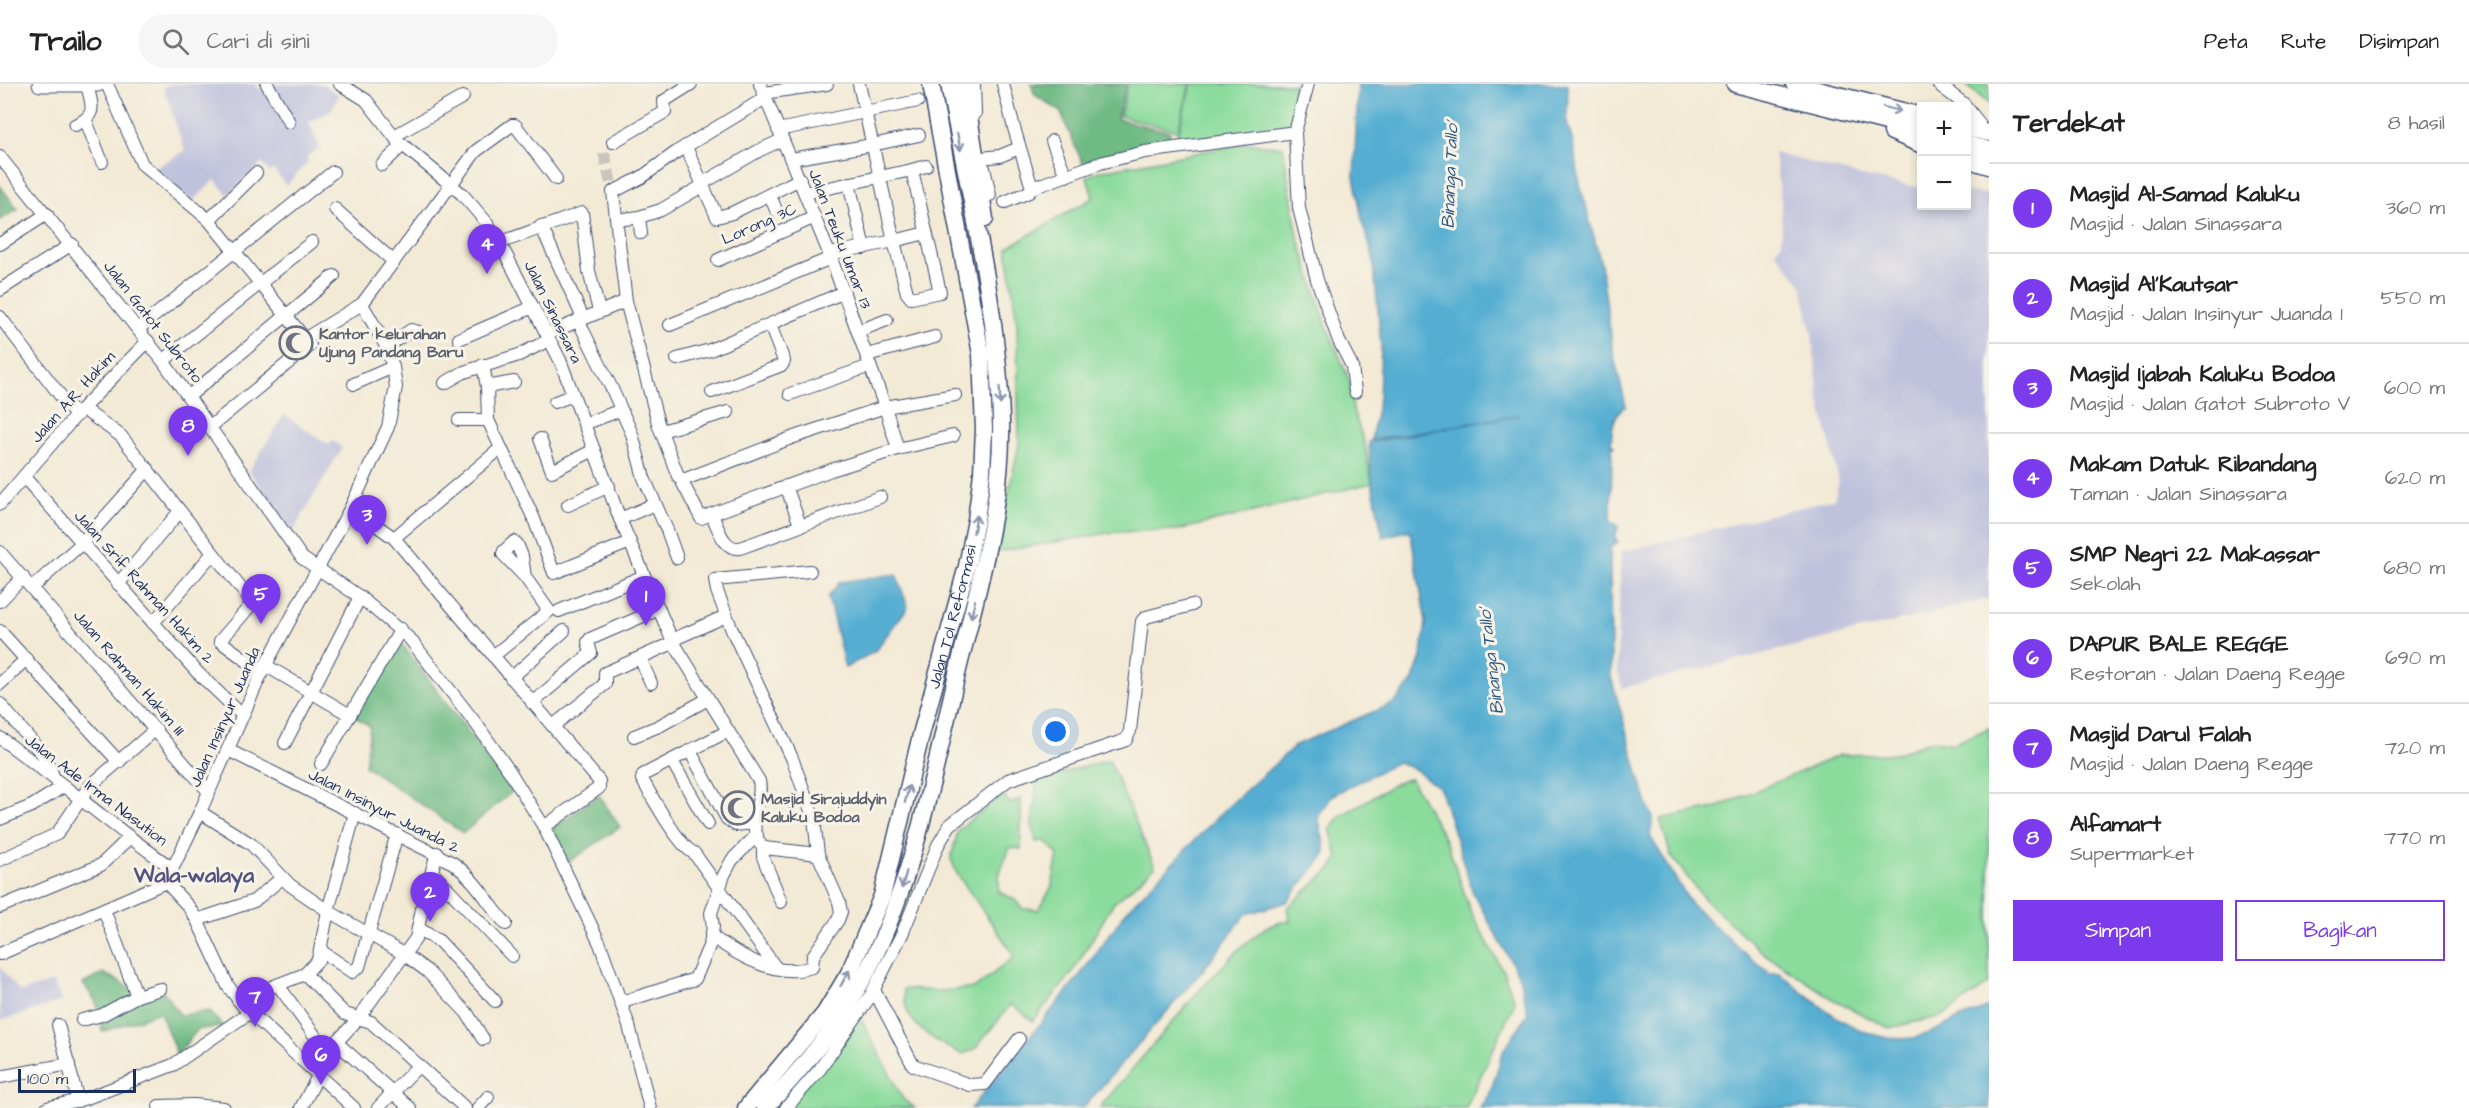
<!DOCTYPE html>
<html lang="id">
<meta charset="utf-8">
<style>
:root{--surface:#fff;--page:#f6f6f6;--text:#222;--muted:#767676;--line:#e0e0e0;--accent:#7c3aed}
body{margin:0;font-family:"Architects Daughter",sans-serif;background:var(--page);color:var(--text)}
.controls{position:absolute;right:18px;top:18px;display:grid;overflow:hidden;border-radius:0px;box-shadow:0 3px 9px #0003}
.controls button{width:54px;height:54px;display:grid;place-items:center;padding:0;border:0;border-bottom:2px solid var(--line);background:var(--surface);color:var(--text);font:30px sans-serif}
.scale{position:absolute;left:18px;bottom:15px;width:118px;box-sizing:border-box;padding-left:6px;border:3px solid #1b2f5e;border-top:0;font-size:16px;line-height:21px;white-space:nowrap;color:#1b2f5e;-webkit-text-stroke:4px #f7f3e8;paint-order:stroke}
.you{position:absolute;left:1056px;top:648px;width:21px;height:21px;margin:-15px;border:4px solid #fff;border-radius:50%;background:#1a73e8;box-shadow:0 0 0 9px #1a73e833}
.badge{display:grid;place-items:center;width:39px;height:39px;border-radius:50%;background:var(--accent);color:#fff;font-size:20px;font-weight:700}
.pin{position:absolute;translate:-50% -50px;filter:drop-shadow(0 2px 3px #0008)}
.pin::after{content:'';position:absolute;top:32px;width:21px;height:18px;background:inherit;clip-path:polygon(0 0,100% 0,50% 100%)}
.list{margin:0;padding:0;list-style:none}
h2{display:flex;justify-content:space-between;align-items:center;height:78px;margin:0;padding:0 24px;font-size:26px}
h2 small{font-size:20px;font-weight:400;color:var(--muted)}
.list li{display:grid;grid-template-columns:39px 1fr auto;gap:18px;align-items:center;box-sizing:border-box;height:90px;padding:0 24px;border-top:2px solid var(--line)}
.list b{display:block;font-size:22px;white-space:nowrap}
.list p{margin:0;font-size:20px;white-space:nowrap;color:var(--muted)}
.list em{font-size:20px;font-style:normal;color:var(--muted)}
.actions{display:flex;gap:12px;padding:18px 24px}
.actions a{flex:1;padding:14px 0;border:2px solid var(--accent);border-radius:0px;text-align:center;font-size:21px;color:var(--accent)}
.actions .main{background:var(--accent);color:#fff}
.icon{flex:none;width:33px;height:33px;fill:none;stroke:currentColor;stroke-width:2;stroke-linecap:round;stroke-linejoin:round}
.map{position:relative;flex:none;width:1989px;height:1024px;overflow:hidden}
header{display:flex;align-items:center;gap:36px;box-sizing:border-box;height:84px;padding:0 30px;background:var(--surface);border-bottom:2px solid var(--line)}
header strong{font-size:28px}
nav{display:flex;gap:33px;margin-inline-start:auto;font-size:21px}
.search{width:420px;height:54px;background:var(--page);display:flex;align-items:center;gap:15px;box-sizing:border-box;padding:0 21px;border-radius:33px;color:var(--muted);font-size:22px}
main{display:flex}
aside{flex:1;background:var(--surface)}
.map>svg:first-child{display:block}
</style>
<header>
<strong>Trailo</strong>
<div class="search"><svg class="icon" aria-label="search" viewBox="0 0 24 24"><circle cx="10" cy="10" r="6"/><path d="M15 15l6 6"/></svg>Cari di sini</div>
<nav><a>Peta</a><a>Rute</a><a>Disimpan</a></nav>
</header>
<main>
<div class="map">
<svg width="1989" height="1024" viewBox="0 0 1989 1024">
<rect width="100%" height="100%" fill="#f7f3e8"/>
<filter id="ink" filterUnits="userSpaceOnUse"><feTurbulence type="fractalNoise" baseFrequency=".0167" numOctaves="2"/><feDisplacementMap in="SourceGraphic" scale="12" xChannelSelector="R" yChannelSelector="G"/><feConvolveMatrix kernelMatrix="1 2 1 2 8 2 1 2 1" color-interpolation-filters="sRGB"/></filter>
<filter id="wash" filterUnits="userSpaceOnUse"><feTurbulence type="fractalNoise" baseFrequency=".008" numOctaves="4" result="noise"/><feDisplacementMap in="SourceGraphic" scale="24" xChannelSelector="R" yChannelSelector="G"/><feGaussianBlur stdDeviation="1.35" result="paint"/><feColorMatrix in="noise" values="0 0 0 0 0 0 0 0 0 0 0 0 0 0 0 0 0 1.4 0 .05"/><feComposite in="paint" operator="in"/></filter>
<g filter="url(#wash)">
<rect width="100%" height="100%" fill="#f3ead5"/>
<g fill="#c0c2dd">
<path d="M171,0h84l3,5 16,-5h49l16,11 -9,17 -21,10 11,26 -13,8 1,6 -22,24 -13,-17 -3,4 -8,-10 -34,32 -13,-15 -23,22 -39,-33 32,-18 -22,-64z"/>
<path d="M1774,69l83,22 64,13 1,18h44l1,-14 22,2v405l-367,89 -5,-20 4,-116 213,-53 5,-18 -20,-83 -7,-63 -10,-50 -27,-34 7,-9 -1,-40z"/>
<path d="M284,331l45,30 4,-4 9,7 -50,85 -43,-62z"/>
<path d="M0,883l20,25 33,-10 9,19 -62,20z"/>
</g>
<g fill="#8adb9c" stroke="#52857d" stroke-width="1.5">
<path d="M1128,0h62l-12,47 -58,-15z"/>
<path d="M1191,0h111l-11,44 -115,14z"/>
<path d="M1965,0h24v20z"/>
<path d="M1248,59l35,4 15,89 28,88 24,58 3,28 12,35 7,38 -194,47 -63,2 -119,20 23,-108 -2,-120 -10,-76 86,-50 -6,-21 9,-5z"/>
<path d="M1989,644v256l-47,32 -53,12 -53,-27 -73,-48 -58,-53 -34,-44 -11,-37 55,-11 125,-53 55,-1 37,-14 20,4z"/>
<path d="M1109,676l46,107 -42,37 -41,69 -39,48 -22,-17 -37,46 -12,4c-20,-9 -43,-21 -54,-41 -3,-7 -4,-17 -5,-24l39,2 33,-3 40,-32 -58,-82 -6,-15 7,-29 45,-35 8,9 10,-6v51l-11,-2 -11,28v17l15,7 9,10 16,1 13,-24 6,-31 -13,-14 -9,1 -4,-18 5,-44z"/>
<path d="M1411,695l37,66 22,65 33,61 12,31 -49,106h-367l100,-117 41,-43 26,-21 16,-5h8l-3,-14 45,-40 6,-10 -8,-30 10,-12 62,-36z"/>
<path d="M860,933l43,82 12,9h-128z"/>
</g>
<g fill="#6fbb84" stroke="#457571" stroke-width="1.5">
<path d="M1031,0h95l-9,35 53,13 -1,10 -86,22 -23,-53 -25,-16z"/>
<path d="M0,102l18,23 -18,11z"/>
<path d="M398,555l115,152 -50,42 -98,-67 5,-40 -18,-11z"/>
<path d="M599,711l21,32 -51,35 -18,-33z"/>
<path d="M103,889l40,21 18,-6 19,27 30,-4 13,16 -25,2 -21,26 -17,-43 -58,20c-2,-24 -4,-30 -19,-48z"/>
</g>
<g fill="#55aed2" stroke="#386e98" stroke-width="1.5">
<path d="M1358,0h210l-1,39 6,19 7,42 21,80 12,89 13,53c-13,6 -14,24 -15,37l3,3 -2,3 -1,72 7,5 -3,12 3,4 -8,6 1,129 35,124 7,17 -3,18 41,68 52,48 27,21h10c35,30 82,72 132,65 19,-3 34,-14 51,-21 9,-3 18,-6 26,-10v101h-509l9,-12 15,-47 24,-35 -9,-38 -46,-83 -33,-104 -24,-19 -18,-8 -65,33 -15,21 8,37 -39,49 -41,12 -43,56 -120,138h-112l107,-130 50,-69 93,-96 75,-68 98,-42 18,-21 9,-25 5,-35 -16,-92 -27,7 -11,-54 -3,-41 150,-27 -148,25 8,-42 2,-52 -8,-90 -10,-31 -9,-48z"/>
<path d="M896,490l12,33 -33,44 -30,17 -17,-71 12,-15z"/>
</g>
</g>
<g filter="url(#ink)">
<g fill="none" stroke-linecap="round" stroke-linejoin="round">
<path stroke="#c8c5bd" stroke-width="12" stroke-dasharray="12 6" stroke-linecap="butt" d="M604,69l9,39"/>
<g stroke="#3b4b70" stroke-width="14">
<g id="minor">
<path d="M107,0l35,80 67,56 101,125 -100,82"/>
<path d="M267,0l22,38"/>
<path d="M340,0l26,16 32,41 64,53 26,30 17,29 55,107 60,159 52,121 87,141c5,22 -16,48 5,67l54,6"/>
<path d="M760,0l71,174 54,149 70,-12"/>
<path d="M974,0l1,29"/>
<path d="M1003,0l11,44 18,60"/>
<path d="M1308,0l-13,48 4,76 18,72 22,61 13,25 3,26"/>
<path d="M1938,0l26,20 15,19 -1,7"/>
<path d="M764,9l63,-9"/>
<path d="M86,37l16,41"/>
<path d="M75,41c23,-10 17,-19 12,-40"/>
<path d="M778,46l140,-29"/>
<path d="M394,52l69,-39"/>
<path d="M1052,57l14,35"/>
<path d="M613,58l52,-30 -1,-11 27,-17"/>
<path d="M686,63l31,70 15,-4 68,-34"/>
<path d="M0,73l163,204 139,197 58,39 50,42 67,86 33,47 34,55 56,117 29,82 21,82"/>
<path d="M981,74l19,-2 19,-8"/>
<path d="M791,75l81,-14 47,-10"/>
<path d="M382,81l21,-20"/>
<path d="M984,84l6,27"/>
<path d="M912,86l14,-4"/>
<path d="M703,99l57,-33 22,-10"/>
<path d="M849,99l15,65"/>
<path d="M805,109l107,-23 28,122 -29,6 -4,-5 -13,-52 32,-8"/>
<path d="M770,111l6,15"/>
<path d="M1005,118l24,-10 3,-4 68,-25 45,-11 150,-20"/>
<path d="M335,125l59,53"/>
<path d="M639,133l22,-7 43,-25"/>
<path d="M209,136l47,-47"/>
<path d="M617,136l22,-3 2,16"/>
<path d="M541,142l42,92"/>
<path d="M499,159l83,-30 7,58 10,40"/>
<path d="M0,160l47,-30"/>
<path d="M830,170l64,-13 -35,-157"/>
<path d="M718,176l97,-43"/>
<path d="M0,206l72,-46"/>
<path d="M0,233l76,99"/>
<path d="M578,236l34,69 20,45 12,44 23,52 10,28"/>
<path d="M670,241l161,-67"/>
<path d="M138,245l195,-157"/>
<path d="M858,247l29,-11"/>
<path d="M547,250l79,-33"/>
<path d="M306,254l56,-34 114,-153 36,-26h3l41,54"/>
<path d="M459,255l74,-32"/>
<path d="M386,263l25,-17 8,2"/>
<path d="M867,271l68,-18"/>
<path d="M677,275l33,-9 134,-58"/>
<path d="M163,277l149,-119"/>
<path d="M483,281l4,22 1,33 46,99 20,54 76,-31"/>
<path d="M445,299l19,-11 55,-17 30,-15"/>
<path d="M354,300l39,-17"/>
<path d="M487,303l27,-5"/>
<path d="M712,308l70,-27 2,-4 -14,-36"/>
<path d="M790,310l80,-28"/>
<path d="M189,312l145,-120"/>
<path d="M555,318l18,-7"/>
<path d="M83,325l38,27 129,164v6l-30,35 42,31"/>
<path d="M728,328l-63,18 -6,-3 -33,-126 -13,-109 29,-15 36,-26 89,-54"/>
<path d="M459,336h29"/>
<path d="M584,340l37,-14"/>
<path d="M659,342l19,50 5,4 111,-43 91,-30 13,42 55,-13"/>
<path d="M540,355l12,32 42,-21"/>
<path d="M24,393l173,195 45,43"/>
<path d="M680,394l21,40 130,-48 67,-21"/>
<path d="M786,402l14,39"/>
<path d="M0,420l79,-92 69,-71"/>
<path d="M568,421l41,-19"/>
<path d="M351,423l43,31 205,243v7l-55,39"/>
<path d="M712,431c6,12 11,35 28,33l140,-51"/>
<path d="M620,435l35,-15"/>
<path d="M394,454l107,-90"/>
<path d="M0,468l209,240"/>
<path d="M118,500l62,-73"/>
<path d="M32,504l50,-45 66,-74"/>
<path d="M0,517l23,-24"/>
<path d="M559,527l85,-35"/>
<path d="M153,539l60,-70"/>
<path d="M0,547l119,131"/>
<path d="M672,556l54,-24"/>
<path d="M493,572l56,-45 -24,-34 -3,-21 -5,-12 -3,-2 -10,9 -1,3 22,23"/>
<path d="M640,574l11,25"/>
<path d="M265,581l85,50"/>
<path d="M511,594l53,-47"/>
<path d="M0,600l26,-25"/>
<path d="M532,619l59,-50 -3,-11 2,-3 69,-30"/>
<path d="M0,620l45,53 9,21"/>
<path d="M553,642l52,-42v-11l68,-30"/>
<path d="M728,647l-85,44 -1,4c8,15 38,69 52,74l82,115"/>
<path d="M634,652l25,-10 49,-27"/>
<path d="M0,654c59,42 113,89 172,130"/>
<path d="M285,659l75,-146"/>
<path d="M228,666l225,113c23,17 35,40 53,61"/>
<path d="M690,667l37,68 9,6 17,-2"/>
<path d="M672,677l36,63"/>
<path d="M321,680l80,-135"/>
<path d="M200,728l51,32 39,41 38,26 76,43 23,17 40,42 16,26"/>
<path d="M0,735l32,-13 32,-20"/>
<path d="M763,763v10l18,45"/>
<path d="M0,776l57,-26 32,-47 67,-58"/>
<path d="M432,788l80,84"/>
<path d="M166,798l34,-70 62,-140 89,-165 37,-80 8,-40 -3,-20 -7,-21 -24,-42"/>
<path d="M166,798l22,24 9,14 31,66 16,21 110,101"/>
<path d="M0,823l101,-42 28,-27"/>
<path d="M104,826l33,86 23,-7"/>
<path d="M197,836l57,-19 28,-23"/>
<path d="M418,844l21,13 56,60"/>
<path d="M711,852c28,20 66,43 101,31l1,-11 25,-36 3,-8 -2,-10 -21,-48 -4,-35 -22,-61 -60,-128 -15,-39 -2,-11 95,-9"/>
<path d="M321,867l31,21 7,-5 38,-133"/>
<path d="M0,870l166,-72"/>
<path d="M305,890l40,40 26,8 94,86"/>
<path d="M278,901l40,55 9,8h4l27,-29 58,-81 8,-39 13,-46"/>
<path d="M874,906l39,75 57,20 15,-1 34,-45"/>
<path d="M238,916l67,-26 13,-14 10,-49 27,-98"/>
<path d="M622,918l73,-23 15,-35 3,-17 -2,-14 13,-38 8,-15 25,-25"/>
<path d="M82,936l20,-5 35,-19"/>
<path d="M58,941l20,76"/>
<path d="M336,958l74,66"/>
<path d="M0,993l69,-13"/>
<path d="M159,1022l35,-1 30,3"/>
<path d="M47,1024l40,-10 86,-33 76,-52"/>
<path d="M301,1024l17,-32"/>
<path d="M378,1024l41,-43"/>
<path d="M478,1024l10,-11"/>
<path d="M786,1024l34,-39 51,-74 32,-63 35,-87 12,-20 58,-45 118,-40 4,-9 12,-110 4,-4 46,-12"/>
</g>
</g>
<g stroke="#3b4b70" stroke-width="17">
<path id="major" d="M40,0h58"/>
</g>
<g stroke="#3b4b70" stroke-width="19">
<g id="highway">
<path d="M964,0l21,135"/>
<path d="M1735,0l187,47"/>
<path d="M1794,0l128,32"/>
<path d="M1966,44l23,5"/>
<path d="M1892,48l30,13"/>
<path d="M1966,60l23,6"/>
<path d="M1966,75l23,7"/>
<path id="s1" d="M746,1024l79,-95 24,-40 33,-77 40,-165 45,-165 9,-46 6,-47 2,-44 -3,-75 -50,-270"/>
<path d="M765,1024c34,-36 69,-77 93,-120 51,-89 75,-210 98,-310 20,-83 47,-170 45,-256 -2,-110 -32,-229 -52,-338"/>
</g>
</g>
<use href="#minor" stroke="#fff" stroke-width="12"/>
<use href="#major" stroke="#fff" stroke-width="15"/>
<use href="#highway" stroke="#fff" stroke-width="16"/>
</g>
<defs><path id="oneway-shaft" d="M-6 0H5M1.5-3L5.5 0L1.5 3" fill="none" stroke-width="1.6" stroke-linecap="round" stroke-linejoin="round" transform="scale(1.5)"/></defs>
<g stroke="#8d97ae">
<use href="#oneway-shaft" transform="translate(1892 25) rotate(14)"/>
<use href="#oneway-shaft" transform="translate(959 58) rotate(79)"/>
<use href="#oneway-shaft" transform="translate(1000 312) rotate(88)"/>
<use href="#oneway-shaft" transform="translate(975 440) rotate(-80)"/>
<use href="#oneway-shaft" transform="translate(973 525) rotate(103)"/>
<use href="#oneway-shaft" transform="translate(907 710) rotate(-76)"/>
<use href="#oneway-shaft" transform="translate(904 796) rotate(106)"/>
<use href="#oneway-shaft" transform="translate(845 894) rotate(-61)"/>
</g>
</g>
<defs>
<g id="mosque-ring" transform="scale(1.725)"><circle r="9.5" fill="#f7f3e8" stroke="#6b7280" stroke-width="1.5"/><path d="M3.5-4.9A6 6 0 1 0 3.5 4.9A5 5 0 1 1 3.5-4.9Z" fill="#6b7280"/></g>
</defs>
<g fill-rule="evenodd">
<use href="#mosque-ring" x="296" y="259"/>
<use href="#mosque-ring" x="738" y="724"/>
</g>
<g text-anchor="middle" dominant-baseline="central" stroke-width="6" stroke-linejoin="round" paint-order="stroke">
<g font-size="16" fill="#1b2f5e" stroke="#f7f3e8">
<text transform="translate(759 140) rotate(-24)">Lorong 3C</text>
<text transform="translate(840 155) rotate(69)">Jalan Teuku Umar 13</text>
<text transform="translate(553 228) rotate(64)">Jalan Sinassara</text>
<text transform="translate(153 238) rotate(52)">Jalan Gatot Subroto</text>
<text transform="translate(73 313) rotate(-48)">Jalan A.R. Hakim</text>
<text transform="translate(144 503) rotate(48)">Jalan Srif Rahman Hakim 2</text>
<text stroke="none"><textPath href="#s1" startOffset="542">Jalan Tol Reformasi</textPath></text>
<text transform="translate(129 589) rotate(49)">Jalan Rahman Hakim III</text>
<text transform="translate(225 633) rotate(-66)">Jalan Insinyur Juanda</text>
<text transform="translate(96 706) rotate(37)">Jalan Ade Irma Nasution</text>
<text transform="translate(384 727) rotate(27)">Jalan Insinyur Juanda 2</text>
</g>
<g font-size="16" font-weight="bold" fill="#5b616d" stroke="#f7f3e8" text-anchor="start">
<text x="319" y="250">Kantor kelurahan<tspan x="319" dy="18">Ujung Pandang Baru</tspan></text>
<text x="761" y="715">Masjid Sirajuddyin<tspan x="761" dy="18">Kaluku Bodoa</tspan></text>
</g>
<g font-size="18" font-style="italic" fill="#2c5581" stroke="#f7f3e8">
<text transform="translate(1450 91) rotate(-88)">Binanga Tallo'</text>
<text transform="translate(1491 577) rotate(-97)">Binanga Tallo'</text>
</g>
<g font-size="22" font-weight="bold" fill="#555381" stroke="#f7f3e8">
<text x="194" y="791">Wala-walaya</text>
</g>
</g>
</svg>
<div class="controls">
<button>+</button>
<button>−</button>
</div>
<div class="scale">100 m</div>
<div class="you"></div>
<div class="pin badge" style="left:646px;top:542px">1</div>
<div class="pin badge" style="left:430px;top:838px">2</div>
<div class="pin badge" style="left:367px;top:461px">3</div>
<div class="pin badge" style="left:487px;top:190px">4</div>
<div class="pin badge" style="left:261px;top:540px">5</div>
<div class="pin badge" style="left:321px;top:1001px">6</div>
<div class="pin badge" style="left:255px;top:943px">7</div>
<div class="pin badge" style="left:188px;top:372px">8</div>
</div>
<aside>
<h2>Terdekat<small>8 hasil</small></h2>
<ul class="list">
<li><span class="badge">1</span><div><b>Masjid Al-Samad Kaluku</b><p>Masjid · Jalan Sinassara</p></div><em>360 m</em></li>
<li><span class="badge">2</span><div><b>Masjid Al'Kautsar</b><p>Masjid · Jalan Insinyur Juanda 1</p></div><em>550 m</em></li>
<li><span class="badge">3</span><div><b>Masjid Ijabah Kaluku Bodoa</b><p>Masjid · Jalan Gatot Subroto V</p></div><em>600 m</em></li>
<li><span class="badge">4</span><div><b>Makam Datuk Ribandang</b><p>Taman · Jalan Sinassara</p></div><em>620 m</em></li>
<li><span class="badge">5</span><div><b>SMP Negri 22 Makassar</b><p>Sekolah</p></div><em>680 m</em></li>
<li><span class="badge">6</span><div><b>DAPUR BALE REGGE</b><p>Restoran · Jalan Daeng Regge</p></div><em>690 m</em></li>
<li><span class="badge">7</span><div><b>Masjid Darul Falah</b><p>Masjid · Jalan Daeng Regge</p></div><em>720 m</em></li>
<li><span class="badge">8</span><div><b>Alfamart</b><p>Supermarket</p></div><em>770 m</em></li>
</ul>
<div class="actions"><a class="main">Simpan</a><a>Bagikan</a></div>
</aside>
</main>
